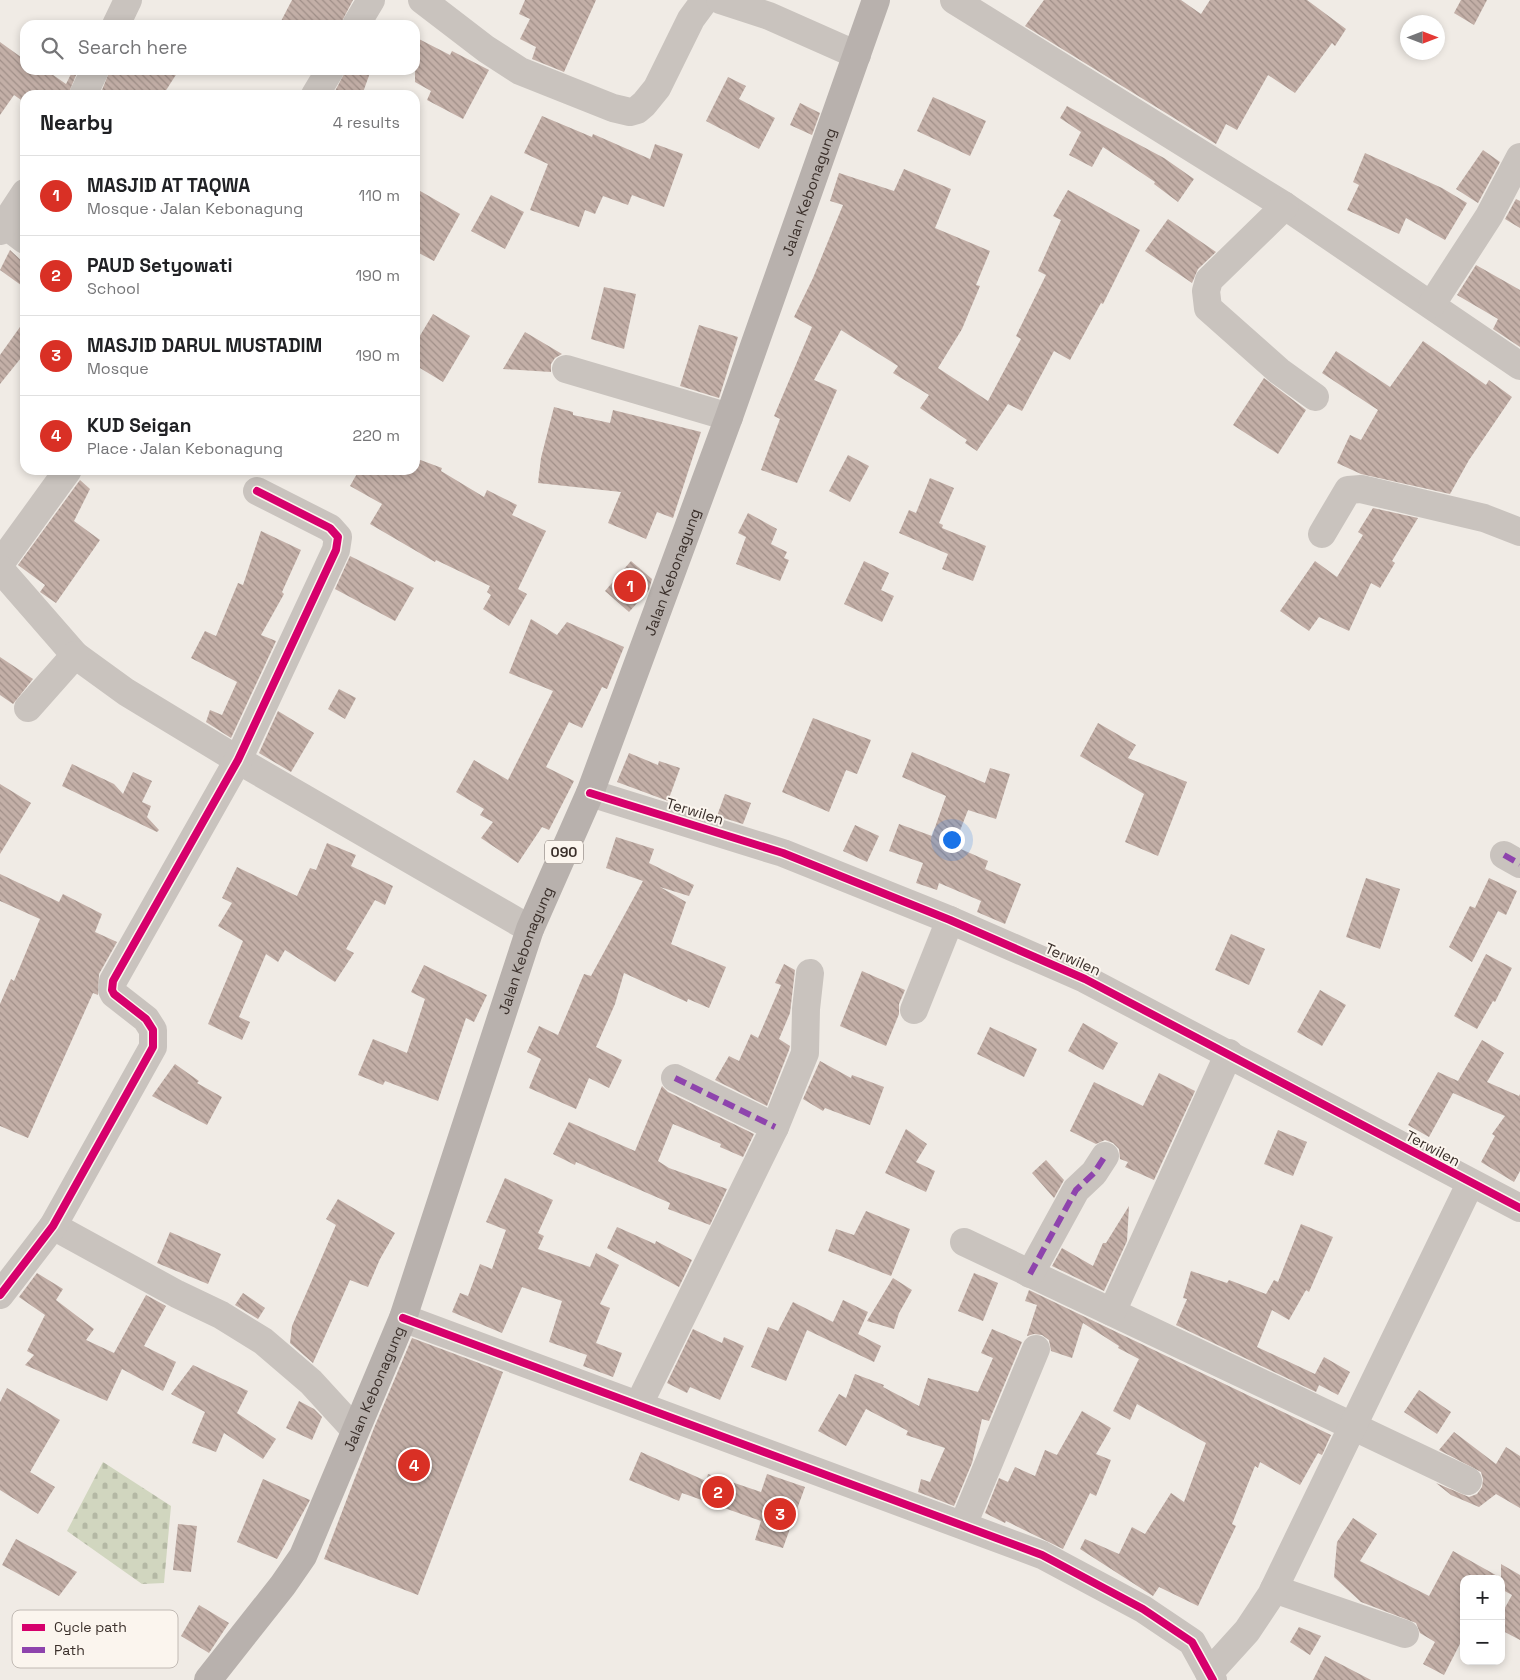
<!DOCTYPE html>
<meta charset="utf-8">
<style>
:root{--surface:#fff;--page:#f6f6f6;--text:#202124;--muted:#757577;--line:#e0e0e0;--accent:#d93025}
body{margin:0;font-family:"Space Grotesk",sans-serif;background:var(--page);color:var(--text)}
.controls{position:absolute;right:15px;bottom:15px;display:grid;overflow:hidden;border-radius:10px;box-shadow:0 2px 8px #0003}
.controls button{width:45px;height:45px;display:grid;place-items:center;padding:0;border:0;border-bottom:1px solid var(--line);background:var(--surface);color:var(--text);font:25px sans-serif}
.compass{position:absolute;left:1400px;top:15px;width:45px;height:45px;border-radius:50%;background:var(--surface);box-shadow:0 2px 8px #0003;rotate:90deg}
.you{position:absolute;left:951px;top:839px;width:18px;height:18px;margin:-12px;border:4px solid #fff;border-radius:50%;background:#1a73e8;box-shadow:0 0 0 8px #1a73e833}
.badge{display:grid;place-items:center;width:32px;height:32px;border-radius:50%;background:var(--accent);color:#fff;font-size:16px;font-weight:700}
.pin{position:absolute;translate:-50% -50%;border:2px solid #fff;box-shadow:0 1px 5px #0006}
.list{margin:0;padding:0;list-style:none}
h2{display:flex;justify-content:space-between;align-items:center;height:65px;margin:0;padding:0 20px;font-size:21px}
h2 small{font-size:16px;font-weight:400;color:var(--muted)}
.list li{display:grid;grid-template-columns:32px 1fr auto;gap:15px;align-items:center;box-sizing:border-box;height:80px;padding:0 20px;border-top:1px solid var(--line)}
.list b{display:block;font-size:19px;white-space:nowrap}
.list p{margin:0;font-size:16px;white-space:nowrap;color:var(--muted)}
.list em{font-size:16px;font-style:normal;color:var(--muted)}
.icon{flex:none;width:28px;height:28px;fill:none;stroke:currentColor;stroke-width:2;stroke-linecap:round;stroke-linejoin:round}
.map{position:relative;flex:none;width:1520px;height:1680px;overflow:hidden}
.search{position:absolute;background:var(--surface);box-shadow:0 2px 8px #0003;left:20px;top:20px;width:400px;height:55px;display:flex;align-items:center;gap:12px;box-sizing:border-box;padding:0 18px;border-radius:15px;color:var(--muted);font-size:19px}
.panel{position:absolute;background:var(--surface);box-shadow:0 2px 8px #0003;left:20px;top:90px;width:400px;height:385px;border-radius:15px}
.map>svg:first-child{display:block}
</style>
<div class="map">
<svg width="1520" height="1680" viewBox="0 0 1520 1680">
<defs>
<pattern id="cemetery-stones" width="16" height="16" patternUnits="userSpaceOnUse" patternTransform="scale(1.25)"><rect width="16" height="16" fill="#d1d6bf"/><path d="M2 7V4a2 2 0 0 1 4 0v3zM10 15v-3a2 2 0 0 1 4 0v3z" fill="#b4b8a4"/></pattern>
<pattern id="building-back-hatch" width="6" height="6" patternUnits="userSpaceOnUse" patternTransform="scale(1.25)"><rect width="6" height="6" fill="#c3afa7"/><path d="M-1 5l2 2M0 0l6 6M5-1l2 2" fill="none" stroke="#a08f88"/></pattern>
</defs>
<rect width="100%" height="100%" fill="#f0ebe5"/>
<path fill="url(#cemetery-stones)" d="M103,1462l68,44 -7,77 -22,1 -75,-53z"/>
<g fill="url(#building-back-hatch)">
<path d="M292,0h61l-13,25h-61z"/>
<path d="M525,0h71l-32,72 -32,-13 4,-12 -16,-8 10,-20 -11,-5z"/>
<path d="M1044,0h137l20,14 9,-14h97l39,29 -11,17 -3,-3 -37,50 -27,-18 -31,55 -11,-6 -10,20 -191,-118z"/>
<path d="M1461,0h26l-13,25 -20,-12z"/>
<path d="M415,37l35,18 2,-4 37,19 -26,49 -36,-19 4,-9 -16,-9z"/>
<path d="M0,42l25,18v10h21l20,14 7,-14h5l-10,25h-43l-1,7 -10,-7 -14,20z"/>
<path d="M110,70h69l-16,25h-63z"/>
<path d="M346,70h25l-9,25h-29z"/>
<path d="M728,77l18,9 -7,13 36,19 -16,31 -53,-28z"/>
<path d="M933,97l53,24 -16,35 -53,-25z"/>
<path d="M800,103l20,10 -8,22 -22,-10z"/>
<path d="M1067,106l97,52 30,21 -16,23 -24,-18 1,-2 -52,-35 -11,20 -23,-12 12,-23 -21,-14z"/>
<path d="M542,116l50,21 1,-3 57,25 5,-15 28,10 -19,53 -32,-12 -4,10 -25,-9 -8,18 -10,-4 -6,17 -49,-17 18,-46 -24,-11z"/>
<path d="M1483,150l17,12 -22,41 -22,-14z"/>
<path d="M1365,153l77,35 25,15 -22,37 -39,-22 -7,16 -52,-24 12,-25 -6,-3z"/>
<path d="M904,169l47,20 -16,39 55,23 -14,34 4,1 -18,43 -24,39 50,33 33,-62 -5,-3 30,-61 -8,-4 23,-51 -8,-4 15,-26 72,40 -37,74 -2,-1 -31,57 -16,-9 -32,60 -14,-7 -31,47 -12,-8 2,-3 -47,-32 9,-13 -36,-22 5,-7 -57,-36 -27,50 23,10 -40,93 -36,-13 19,-51 -6,-3 38,-89 -18,-10 19,-39 30,-73 -13,-4 9,-28 55,18z"/>
<path d="M415,188l45,26 -26,47 -19,-10z"/>
<path d="M491,195l33,17 -19,37 -34,-18z"/>
<path d="M1516,199l4,2v27l-15,-9z"/>
<path d="M1168,219l48,33 -18,17 -6,14 -47,-32z"/>
<path d="M10,250l15,14v24l-25,-18z"/>
<path d="M1476,265l44,25v57l-27,-18 5,-10 -41,-24z"/>
<path d="M604,287l32,7 -12,55 -33,-10z"/>
<path d="M433,314l37,22 -27,46 -28,-17v-21z"/>
<path d="M25,320v33l-25,31v-29z"/>
<path d="M699,325l39,12 -19,61 -39,-12z"/>
<path d="M525,332l37,22 -7,4 -4,6v8l-48,-3z"/>
<path d="M1423,341l63,44 3,-5 23,17 -43,63 -19,34 -89,-20 -24,-11 13,-28 11,5 17,-30 -56,-37 14,-22 54,36z"/>
<path d="M1264,378l42,32 -28,44 -45,-29z"/>
<path d="M554,407l19,5v3l37,8 3,-13 88,22 -28,86 -16,-6 -11,27 -38,-16 13,-31 -83,-9 3,-25z"/>
<path d="M848,455l21,11 -19,36 -21,-11z"/>
<path d="M415,458l27,10 -1,3 43,26 3,-7 30,15 -5,10 34,16 -28,58 9,5 -18,32 -26,-17 8,-14 -4,-3 3,-6 -54,-26 -1,2 -65,-38 12,-20 -32,-18 9,-16h56z"/>
<path d="M930,478l24,10 -15,35 4,2 -1,3 44,18 -13,35 -31,-12 6,-15 -49,-21 10,-23 7,3z"/>
<path d="M80,480l10,9 -16,32 26,19 -44,63 -16,-11 5,-7 -27,-20z"/>
<path d="M1373,508l45,10 -26,43 3,2 -15,25 -9,-5 -22,48 -30,-14 -10,14 -29,-20 35,-50 22,16 26,-42 -5,-3z"/>
<path d="M748,513l29,16 -6,15 16,8 -3,6 5,2 -9,21 -44,-17 10,-27 -8,-4z"/>
<path d="M261,531l40,19 -19,42 2,2 -23,41 15,6 -45,97 -25,-16 4,-12 12,5 15,-33 -46,-24 14,-27 11,5 22,-53 5,2z"/>
<path d="M350,556l64,32 -19,33 -60,-32z"/>
<path d="M631,561l21,18 -3,11 -20,22 -24,-21z"/>
<path d="M864,561l25,12 -8,17 13,6 -12,26 -38,-18z"/>
<path d="M531,619l26,16 10,-13 57,25 -17,42 -5,-2 -20,41 -13,-6 -23,45 28,14 -25,49 -7,-3 -24,36 -37,-25 12,-16 -13,-7 4,-6 -28,-17 18,-32 34,20 45,-89 -44,-18z"/>
<path d="M0,657l33,22 -20,25 -13,-9z"/>
<path d="M339,689l17,9 -11,21 -17,-10z"/>
<path d="M278,711l36,22 -23,39 -32,-19z"/>
<path d="M813,718l58,22 -14,34 -11,-4 -17,42 -47,-20z"/>
<path d="M1098,723l38,22 -8,13 59,24 -29,74 -33,-14 19,-48 -64,-38z"/>
<path d="M912,752l73,31 5,-15 20,6 -14,45 -28,-9 -14,36 34,15 -3,8 36,15 -16,40 -28,-12 4,-11 -42,-18 -2,7 -21,-7 7,-20 -34,-12 10,-27 33,12 14,-40 -44,-19z"/>
<path d="M629,753l29,12 1,-4 21,7 -12,33 -51,-19z"/>
<path d="M72,764l42,20 9,10 10,-22 19,9 -10,21 9,4 -4,11 12,13 -2,2 -95,-46z"/>
<path d="M0,784l31,19 -31,51z"/>
<path d="M725,794l26,9 -8,21 -26,-8z"/>
<path d="M855,825l24,11 -12,26 -24,-11z"/>
<path d="M616,837l38,12 -5,14 45,22 -5,11 -29,-9 26,15 -15,42 55,23 -17,41 -21,-9 -1,3 -63,-29 -9,31 -19,43 26,13 -13,28 -20,-10 -13,31 -47,-21 12,-29 -14,-7 12,-26 19,9 26,-61 7,2 52,-95 -37,-13z"/>
<path d="M327,843l29,12 -5,11 42,20 -8,19 -10,-5 -29,49 8,4 -19,29 -50,-32 -7,12 -12,-8 -27,63 11,5 -8,18 -34,-16 35,-83 -25,-15 14,-23 -10,-5 15,-31 60,29 13,-28 6,2z"/>
<path d="M0,874l59,28 4,-8 39,20 -7,18 22,10 -18,32 -1,21 -5,-2 -65,145 -28,-12v-122l11,-25 3,2 26,-62 -40,-18z"/>
<path d="M1366,878l34,11 -20,60 -34,-12z"/>
<path d="M1489,878l28,13 -11,24 -8,-4 -26,51 -23,-15 21,-41 5,2z"/>
<path d="M1231,934l34,15 -16,36 -34,-15z"/>
<path d="M1486,954l26,14 -17,34 -2,-1 -16,28 -23,-13z"/>
<path d="M784,964l11,6 -5,43 -11,26 11,7 -1,4 -22,56 -52,-26 14,-24 10,5 12,-27 7,4 23,-53 -6,-2z"/>
<path d="M424,965l63,30 -13,27 -8,-4 -28,83 -53,-20 -2,4 -25,-10 15,-36 34,14 18,-54 -14,-7z"/>
<path d="M862,971l43,19 -6,14v10l-13,32 -46,-20z"/>
<path d="M1320,990l26,15 -24,41 -25,-14z"/>
<path d="M1083,1023l35,20 -15,27 -35,-19z"/>
<path d="M990,1027l47,22 -13,28 -47,-23z"/>
<path d="M1482,1040l22,13 -17,29 32,14 1,-2v77l-6,11 -33,-20 14,-26 -3,-2 13,-18 -52,-23 -24,44 -21,-12 30,-53 20,9z"/>
<path d="M820,1061l31,17 1,-3 32,12 -14,38 -45,-17 -2,3 -20,-12z"/>
<path d="M175,1064l24,17 -2,2 25,14 -15,28 -55,-29z"/>
<path d="M1159,1073l36,18 -41,89 -29,-13 3,-5 -8,-3 -1,-10 -6,-6 -8,-3 -9,4 -26,-13 24,-49 49,24z"/>
<path d="M662,1086l6,6 86,42 -11,23 -23,-10 1,-3 -48,-20 -15,37 11,7 58,21 -17,36 -42,-16 2,-6 -94,-41 -1,3 -22,-11 16,-32 66,29z"/>
<path d="M906,1129l21,15 -11,18 19,9 -9,21 -41,-19z"/>
<path d="M1278,1130l29,12 -14,34 -29,-12z"/>
<path d="M1046,1160l18,20 -10,18 -22,-25z"/>
<path d="M505,1178l48,22 -15,33 6,3 -6,13 52,18 6,-14 23,12 -19,39 10,4 -14,35 26,10 -9,24 -30,-11 4,-11 -38,-13 13,-41 -40,-14 -20,46 -50,-21 8,-19 8,3 12,-32 12,5 14,-39 -20,-8z"/>
<path d="M338,1199l57,34 -15,26 -12,28 -18,-7 -37,83 -23,-20 2,-17 44,-101 -10,-6z"/>
<path d="M1129,1206l-2,35 -23,50 -52,-25 10,-18 31,18 10,-23h3z"/>
<path d="M866,1211l44,18 -19,47 -63,-25 8,-22 18,6z"/>
<path d="M1301,1224l32,13 -24,55 -3,-2 -17,30 -17,-10 -15,37 58,27 9,-17 26,15 -12,23 -19,-10 -3,7 -140,-67 11,-26 -4,-1 8,-27 36,12 2,-3 37,14 8,-14 4,2z"/>
<path d="M617,1227l38,17 1,-3 36,19 -13,27 -72,-39z"/>
<path d="M170,1232l51,22 -13,30 -51,-21z"/>
<path d="M37,1273l26,16 -7,11 38,29 -8,11 28,13 32,-58 20,11 -22,40 32,16 -13,29 -41,-22 -15,32 -82,-36 9,-10 -7,-4 18,-36 -26,-18z"/>
<path d="M974,1273l24,10 -15,38 -25,-10z"/>
<path d="M893,1278l19,12 -13,23 -5,16 -27,-8z"/>
<path d="M1029,1290l302,145 -9,20 -4,-2 -18,32 -40,-23 -2,6 -3,-2 -23,58 4,2 -38,80 -39,-19 -6,9 -73,-47 5,-10 34,15 13,-27 13,7 26,-41 13,9 22,-59 -69,-39 -7,16 -17,-9 26,-52 -21,-11 1,-2 -36,-23 -11,35 -21,-7 -2,-11 -7,-5 -8,-1 -7,2 10,-31 -12,-4z"/>
<path d="M243,1293l22,15 -7,11 -23,-14z"/>
<path d="M843,1300l25,12 -10,22 23,12 -7,16 -67,-32 -21,51 -35,-14 17,-40 10,4 15,-29 40,20z"/>
<path d="M693,1329l29,14 2,-6 20,9 -24,54 -30,-13 -3,6 -20,-10z"/>
<path d="M992,1329l30,13 -33,79 -7,-2 -10,44 -18,43 -36,-14 3,-13 9,3 15,-34 -39,-13 2,-4 -42,-22 -20,37 -28,-15 21,-37 7,4 9,-24 29,11 -1,2 36,19 9,-28 50,14 15,-34 -12,-5z"/>
<path d="M412,1338l91,34 -85,223 -94,-36 50,-131z"/>
<path d="M193,1365l55,26 -11,22 39,26 -13,20 -39,-26 -8,19 -24,-9 13,-31 -34,-18z"/>
<path d="M7,1388l53,32 -30,52 25,15 -17,27 -38,-24v-88z"/>
<path d="M1419,1390l32,22 -14,22 -33,-22z"/>
<path d="M299,1401l15,8 8,8 -10,23 -26,-12z"/>
<path d="M1082,1411l29,17 -15,26 15,6 -15,36 -6,-3 -27,56 -57,-28 -1,2 -20,-10 14,-35 9,4 7,-15 20,9 10,-26 12,5z"/>
<path d="M1454,1432l42,32 10,-17 14,9v52l-24,-14 -17,13 -28,-12 -15,-12 33,14 8,-3 5,-7 1,-8 -2,-7 -42,-22z"/>
<path d="M641,1452l65,29 2,-7 53,18 6,-18 38,13 -22,61 -28,-8 6,-19 -79,-28 -3,8 -50,-21z"/>
<path d="M263,1479l47,21 -33,59 -40,-17z"/>
<path d="M1353,1518l24,16 -17,27 69,35 24,-45 48,27v-14l19,11v65l-19,-10v-15l11,-20 -11,-6v-10h-37v57l-20,39 -21,-11 12,-22 -15,-9 -4,-10 -55,-21 -27,-25 3,-35z"/>
<path d="M178,1524l19,2 -6,46 -18,-2z"/>
<path d="M16,1539l61,33 -18,24 -57,-31z"/>
<path d="M199,1605l30,18 -20,30 -28,-17z"/>
<path d="M1299,1627l22,9 -11,19 -20,-13z"/>
<path d="M1325,1656l46,24h-58z"/>
</g>
<g fill="none" stroke-linecap="round" stroke-linejoin="round">
<g stroke="#c9c3be" stroke-width="28">
<path d="M422,0l64,49 34,22 93,37 17,4 7,-2 7,-6 13,-16 34,-69 14,-19"/>
<path d="M720,0l49,16 88,39"/>
<path d="M954,0l331,206 235,160"/>
<path d="M116,25l12,-25"/>
<path d="M356,25l15,-25"/>
<path d="M83,95l12,-25"/>
<path d="M315,95l15,-25"/>
<path d="M1285,206l-76,74 -3,11 2,17 71,63 36,26"/>
<path d="M5,225l20,15"/>
<path d="M0,231l25,-38"/>
<path d="M1432,304l57,-88 31,-59"/>
<path d="M566,369l163,48"/>
<path d="M1322,534l26,-44 13,-1 123,29 36,14"/>
<path d="M0,564l68,-94"/>
<path d="M0,569l75,86 51,37 112,68 292,169"/>
<path d="M28,708l47,-53"/>
<path d="M590,793l193,60 167,67 135,59 435,229"/>
<path d="M1504,855l16,9"/>
<path d="M914,1010l36,-90"/>
<path d="M675,1078l100,49"/>
<path d="M53,1226l124,68 44,21 42,26 48,41 44,48"/>
<path d="M964,1242l504,239"/>
<path d="M1030,1274l46,-84 18,-17 11,-17"/>
<path d="M0,1295l53,-69 100,-179v-17l-7,-11 -32,-25 -2,-4 1,-9 125,-221 98,-210 2,-13 -8,-9 -73,-37"/>
<path d="M1112,1312l117,-259"/>
<path d="M403,1318l639,237 101,54 49,33 21,38"/>
<path d="M639,1404l136,-277 30,-74 1,-44 4,-36"/>
<path d="M963,1525l73,-176"/>
<path d="M1274,1589l131,45"/>
<path d="M1209,1673l38,-42 24,-36 199,-411"/>
</g>
<path stroke="#b8b1ad" stroke-width="28" id="s1" d="M208,1680l75,-95 20,-29 100,-238 127,-389 60,-136 139,-376 147,-417"/>
<g stroke="#8e44ad" stroke-width="6" stroke-dasharray="12 6" stroke-linecap="butt">
<path d="M1504,855l16,9"/>
<path d="M675,1078l100,49"/>
<path d="M1030,1274l46,-84 18,-17 11,-17"/>
</g>
<g stroke="#fbf5ee" stroke-width="11">
<g id="cycleway">
<path d="M590,793l193,60 167,67 135,59 435,229"/>
<path d="M0,1295l53,-69 100,-179v-17l-7,-11 -32,-25 -2,-4 1,-9 125,-221 98,-210 2,-13 -8,-9 -73,-37"/>
<path d="M403,1318l639,237 101,54 49,33 21,38"/>
</g>
</g>
<use href="#cycleway" stroke="#d6006c" stroke-width="8"/>
</g>
<g text-anchor="middle" dominant-baseline="central" stroke-width="4" stroke-linejoin="round" paint-order="stroke">
<rect fill="#fbf5ee" stroke="#756b66" stroke-width="1" x="545" y="840.5" width="38" height="23" rx="4"/>
<g font-size="14" font-weight="bold" fill="#3b302b">
<text x="564" y="852">090</text>
</g>
<g font-size="15" fill="#3b302b" stroke="#fbf5ee">
<text stroke="none"><textPath href="#s1" startOffset="1612">Jalan Kebonagung</textPath></text>
<text stroke="none"><textPath href="#s1" startOffset="1208">Jalan Kebonagung</textPath></text>
<text transform="translate(695 811) rotate(17)">Terwilen</text>
<text stroke="none"><textPath href="#s1" startOffset="802">Jalan Kebonagung</textPath></text>
<text transform="translate(1073 959) rotate(24)">Terwilen</text>
<text transform="translate(1433 1148) rotate(28)">Terwilen</text>
<text stroke="none"><textPath href="#s1" startOffset="338">Jalan Kebonagung</textPath></text>
</g>
</g>
<rect x="12" y="1610" width="166" height="58" rx="8" fill="#fbf5ee" stroke="#c1bab4" stroke-width="1"/>
<rect x="22" y="1624" width="23" height="7" fill="#d6006c"/>
<rect x="22" y="1647" width="23" height="6" fill="#8e44ad"/>
<g font-size="14" fill="#3b302b">
<text x="54" y="1632">Cycle path</text>
<text x="54" y="1655">Path</text>
</g>
</svg>
<div class="controls">
<button>+</button>
<button>−</button>
</div>
<svg class="compass" viewBox="-18 -18 36 36"><path d="M0-13l5 13h-10z" fill="#e53935"/><path d="M0 13l5-13h-10z" fill="#757577"/></svg>
<div class="you"></div>
<div class="pin badge" style="left:630px;top:586px">1</div>
<div class="pin badge" style="left:718px;top:1492px">2</div>
<div class="pin badge" style="left:780px;top:1514px">3</div>
<div class="pin badge" style="left:414px;top:1465px">4</div>
<div class="search"><svg class="icon" aria-label="search" viewBox="0 0 24 24"><circle cx="10" cy="10" r="6"/><path d="M15 15l6 6"/></svg>Search here</div>
<section class="panel">
<h2>Nearby<small>4 results</small></h2>
<ul class="list">
<li><span class="badge">1</span><div><b>MASJID AT TAQWA</b><p>Mosque · Jalan Kebonagung</p></div><em>110 m</em></li>
<li><span class="badge">2</span><div><b>PAUD Setyowati</b><p>School</p></div><em>190 m</em></li>
<li><span class="badge">3</span><div><b>MASJID DARUL MUSTADIM</b><p>Mosque</p></div><em>190 m</em></li>
<li><span class="badge">4</span><div><b>KUD Seigan</b><p>Place · Jalan Kebonagung</p></div><em>220 m</em></li>
</ul>
</section>
</div>
